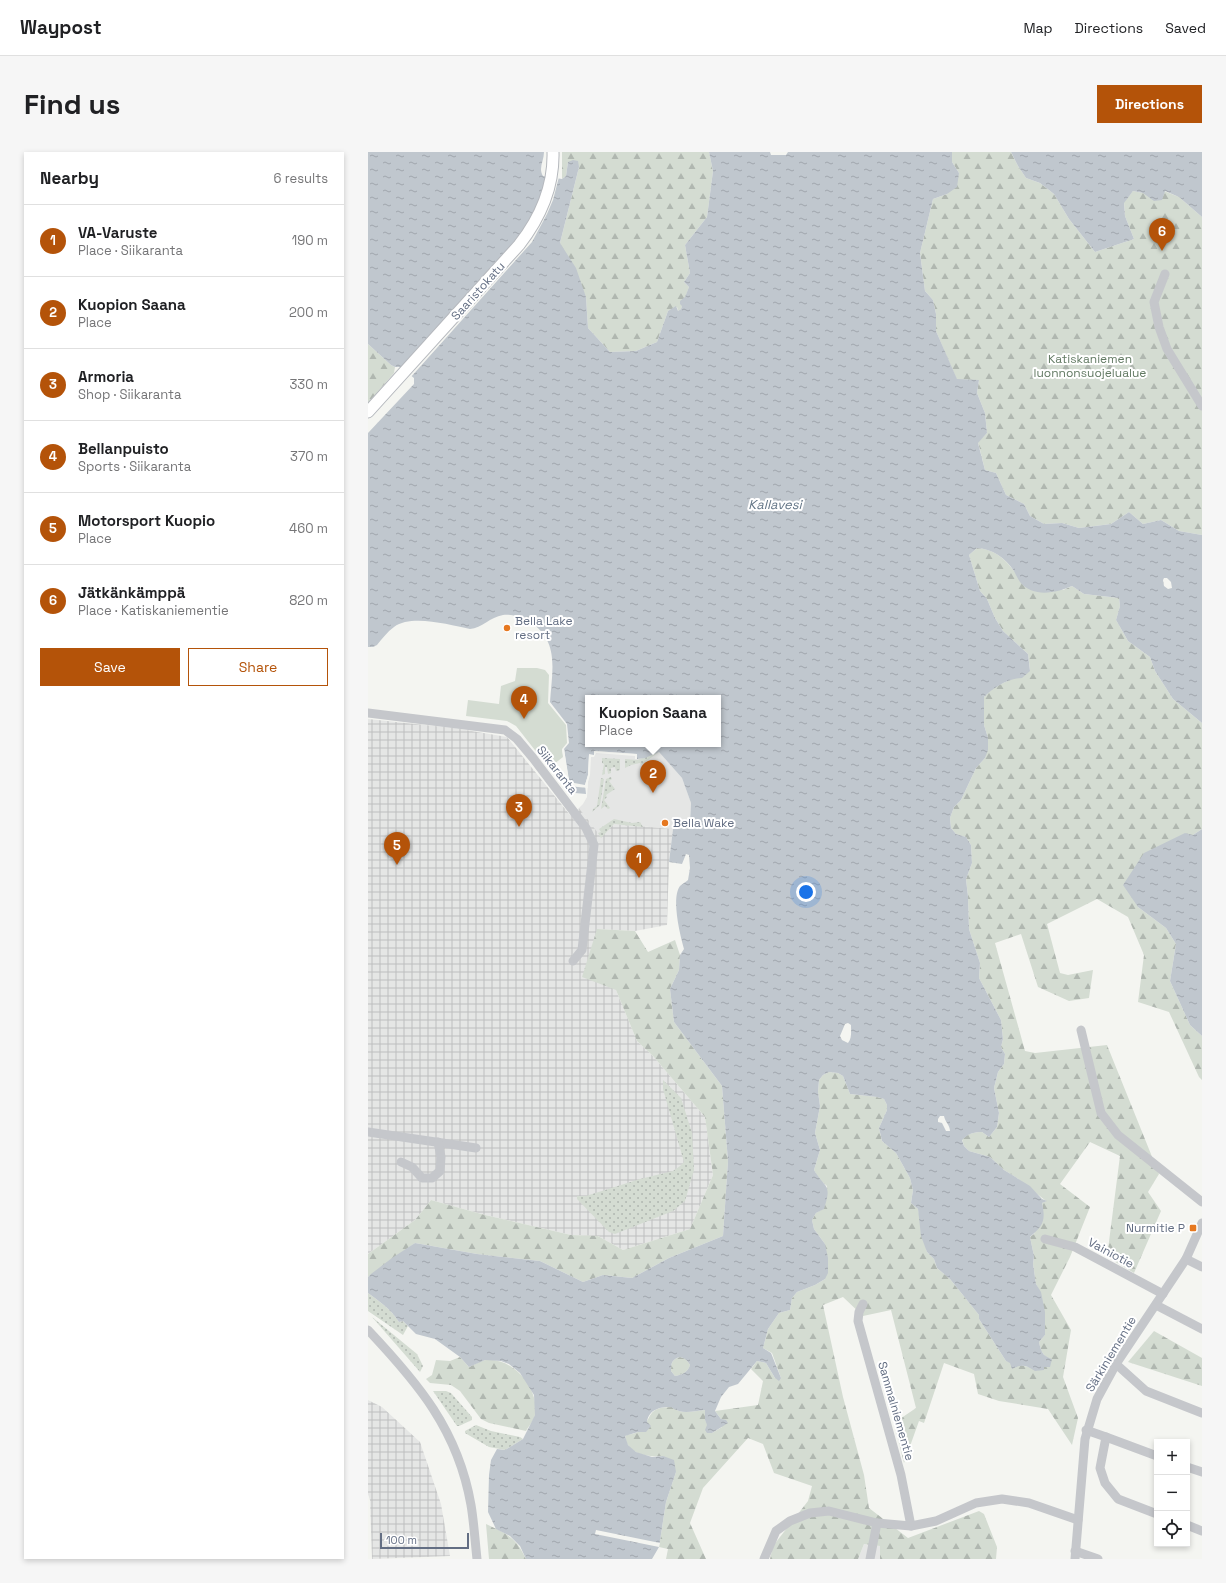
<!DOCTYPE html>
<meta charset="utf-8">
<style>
:root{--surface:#fff;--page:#f6f6f6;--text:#202124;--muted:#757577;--line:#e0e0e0;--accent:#b45309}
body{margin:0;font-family:"Space Grotesk",sans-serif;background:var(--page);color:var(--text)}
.controls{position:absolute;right:12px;bottom:12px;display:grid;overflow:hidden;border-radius:0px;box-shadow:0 2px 6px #0003}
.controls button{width:36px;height:36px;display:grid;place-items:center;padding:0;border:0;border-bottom:1px solid var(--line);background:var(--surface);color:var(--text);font:20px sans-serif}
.scale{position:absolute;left:12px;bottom:10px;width:89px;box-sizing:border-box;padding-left:4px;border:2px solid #636e83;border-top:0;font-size:11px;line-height:14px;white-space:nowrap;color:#636e83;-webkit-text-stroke:3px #fff;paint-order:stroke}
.you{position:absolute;left:438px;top:740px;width:14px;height:14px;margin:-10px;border:3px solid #fff;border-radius:50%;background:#1a73e8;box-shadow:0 0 0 6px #1a73e833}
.badge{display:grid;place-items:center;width:26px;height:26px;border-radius:50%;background:var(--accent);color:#fff;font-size:13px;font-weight:700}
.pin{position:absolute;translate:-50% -33px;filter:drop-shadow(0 1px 2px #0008)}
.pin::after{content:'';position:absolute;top:21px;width:14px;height:12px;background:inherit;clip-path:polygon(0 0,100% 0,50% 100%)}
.popup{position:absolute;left:217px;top:543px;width:136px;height:52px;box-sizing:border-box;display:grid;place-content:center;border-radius:0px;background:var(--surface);filter:drop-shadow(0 1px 3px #0005);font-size:13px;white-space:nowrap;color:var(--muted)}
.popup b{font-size:15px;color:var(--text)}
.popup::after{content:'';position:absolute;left:50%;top:100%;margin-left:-8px;border:8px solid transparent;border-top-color:var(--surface)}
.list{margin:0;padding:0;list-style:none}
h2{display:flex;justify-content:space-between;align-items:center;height:52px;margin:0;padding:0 16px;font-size:17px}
h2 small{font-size:13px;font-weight:400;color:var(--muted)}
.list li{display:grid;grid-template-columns:26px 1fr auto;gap:12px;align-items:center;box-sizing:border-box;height:72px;padding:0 16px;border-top:1px solid var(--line)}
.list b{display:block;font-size:15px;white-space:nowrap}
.list p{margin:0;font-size:13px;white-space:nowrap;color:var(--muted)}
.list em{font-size:13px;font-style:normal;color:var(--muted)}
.actions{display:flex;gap:8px;padding:12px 16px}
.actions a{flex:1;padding:9px 0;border:1px solid var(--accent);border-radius:0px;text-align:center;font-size:14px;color:var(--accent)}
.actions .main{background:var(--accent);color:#fff}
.icon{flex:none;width:22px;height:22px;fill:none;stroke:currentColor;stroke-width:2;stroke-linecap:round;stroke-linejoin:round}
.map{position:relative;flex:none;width:834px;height:1407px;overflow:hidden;border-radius:0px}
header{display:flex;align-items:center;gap:24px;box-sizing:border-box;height:56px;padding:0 20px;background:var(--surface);border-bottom:1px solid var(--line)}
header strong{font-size:19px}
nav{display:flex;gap:22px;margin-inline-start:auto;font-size:14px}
.intro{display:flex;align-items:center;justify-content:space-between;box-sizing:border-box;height:96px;padding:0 24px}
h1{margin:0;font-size:28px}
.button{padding:10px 18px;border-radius:0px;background:var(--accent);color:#fff;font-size:14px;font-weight:700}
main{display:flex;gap:24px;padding:0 24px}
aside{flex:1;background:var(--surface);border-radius:0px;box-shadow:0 2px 6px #0003}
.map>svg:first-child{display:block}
</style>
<header>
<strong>Waypost</strong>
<nav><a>Map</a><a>Directions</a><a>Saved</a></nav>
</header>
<div class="intro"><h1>Find us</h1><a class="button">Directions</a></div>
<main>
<aside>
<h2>Nearby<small>6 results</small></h2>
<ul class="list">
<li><span class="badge">1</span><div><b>VA-Varuste</b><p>Place · Siikaranta</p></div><em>190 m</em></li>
<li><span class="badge">2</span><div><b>Kuopion Saana</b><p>Place</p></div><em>200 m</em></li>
<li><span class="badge">3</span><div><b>Armoria</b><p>Shop · Siikaranta</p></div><em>330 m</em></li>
<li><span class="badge">4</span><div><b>Bellanpuisto</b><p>Sports · Siikaranta</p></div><em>370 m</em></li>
<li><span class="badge">5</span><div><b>Motorsport Kuopio</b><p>Place</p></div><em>460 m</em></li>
<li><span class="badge">6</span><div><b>Jätkänkämppä</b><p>Place · Katiskaniementie</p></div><em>820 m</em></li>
</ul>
<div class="actions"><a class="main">Save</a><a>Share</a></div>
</aside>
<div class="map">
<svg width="834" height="1407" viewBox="0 0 834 1407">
<defs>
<pattern id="industrial-grid" width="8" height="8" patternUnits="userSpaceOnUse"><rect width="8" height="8" fill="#e5e6e5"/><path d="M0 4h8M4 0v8" fill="none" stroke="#bdbfbf"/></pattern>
<pattern id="grass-dots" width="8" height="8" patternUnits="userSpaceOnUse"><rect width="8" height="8" fill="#d4dcd2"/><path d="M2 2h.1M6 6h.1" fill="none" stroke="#b0b7b0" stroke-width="1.8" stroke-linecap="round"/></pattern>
<pattern id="forest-firs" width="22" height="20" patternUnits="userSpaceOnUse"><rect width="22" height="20" fill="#d4dcd2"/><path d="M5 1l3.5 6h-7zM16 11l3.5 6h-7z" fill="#b0b7b0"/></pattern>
<pattern id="water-ripples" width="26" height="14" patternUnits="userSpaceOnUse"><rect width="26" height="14" fill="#c0c7ce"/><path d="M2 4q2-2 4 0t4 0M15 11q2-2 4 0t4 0" fill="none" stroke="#a0a6ad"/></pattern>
</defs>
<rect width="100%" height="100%" fill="#f4f5f1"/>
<g fill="#e5e6e5">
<path d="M226,599l65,1 23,26 9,25 -1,20 -5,5 -12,1 -59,-5 -13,14 -22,-30 4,-4 4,-7 3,-42z"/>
<path d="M496,1392l17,2 -1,13h-22z"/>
</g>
<g fill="url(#industrial-grid)">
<path d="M0,567l86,9 53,9 63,78 9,-7 22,29 13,-13 59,5 -4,33 -2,63 -32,6 -38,-2 19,61 21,51 16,15 52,61 8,58 -23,54 -67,21 -25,-14 -27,-1 -86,-20 -54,-15 -16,20 -47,34z"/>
<path d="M0,1248l14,7 38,35 21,62 9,52 -78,3 -2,-59 -2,-6z"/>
</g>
<g fill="url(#grass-dots)">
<path d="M291,600l-18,13 -1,-2 -9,2 -6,3v-9l12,1z"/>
<path d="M234,606l18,1v11l-4,1 -1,-4 -4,1v5l-3,1 -1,-7h-2v7l-3,1 2,-11 -2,-1z"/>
<path d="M243,625l1,2 -3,2 6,8 -9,6 1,2 -3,3 6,8 -2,1 -3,-3 -4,3 5,-30z"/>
<path d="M233,626l3,1 -4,26 -8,7 1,-3 4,-3z"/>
<path d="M246,667l18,4 8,-1 3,5 -29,-3 -13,14 -3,-5 3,-1 -2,-3z"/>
<path d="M295,928l18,18 11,35 2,37 -9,31 -12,10 -58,23 -6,-2 -32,-33v-3h9l54,-17 33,-8 7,-5 4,-4 -21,-73z"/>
<path d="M0,1141c12,9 23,16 31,29l4,-1 5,5 -5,9 -35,-24z"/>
<path d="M4,1165l45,37 6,12 -3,6z"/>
<path d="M65,1239h13l5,2 21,24v3l-13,6h-2z"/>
<path d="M108,1273l15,6 29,6 3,2 -18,11 -16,-3 -24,-14v-2z"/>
</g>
<g fill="url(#forest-firs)">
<path d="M194,0h147l4,19 -6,46 -22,28 5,28 -6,9 5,5 -8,22 -3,2 -1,-4 -9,4 -11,31 -21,9 -26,1 -22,-24 -2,-31 -26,-54 19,-76 -11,-5 -2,14 -4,3z"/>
<path d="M584,0h59l7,14 8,12 14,5 14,11 15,25 26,33 39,-13 -9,-23 -1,-14 9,-11 10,2 21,-2 15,6 23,20v318l-23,-4 -18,-11 -18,4 -14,-12 -18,12 -32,4 -17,-5 -18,1 -14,-8 -6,-12 -18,-9 -10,-22 -11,-3 -7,-28 9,-9 -2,-20 -8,-20 2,-13h-22l-21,-49v-17l-3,-14 -8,-9 -5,-38 13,-54 14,-5 12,-21 -7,-11z"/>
<path d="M0,192l23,21 4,2 -1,6 -26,30z"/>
<path d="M609,396c17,1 27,10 37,23l49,19 9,-4 12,8 35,4 1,8 -4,14 12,21 22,16 5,14 18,28 29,24v106l-9,6 -55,72 28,21 10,16 -6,37 20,44 12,11v44l-3,-3 -30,-65 -31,-10 6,-47 -16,-38 -31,-18 -50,25 13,49 8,2 25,-5 -4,28 -20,3 -31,-14 -17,-53 -26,9 30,108 10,2 72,-8 52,129 -11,18 13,19 -27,62 -27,-16 13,-101 -30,-14 -30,42 30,23 -20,50 -19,38 20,35 -8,47 15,41 -6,27 -24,-36 -49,-8 -21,-7 -4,-20 -30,-11 -20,60 -5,-2 -15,42 -10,-40 22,-15 -25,-98 -28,6 -20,-19 -20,8 20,92 21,78 5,33 39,30 71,-27 5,3 13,33 -1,12h-116v-13l-16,-2 -6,15h-88l3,-13 35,-45 4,-15 -38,-13 -11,-29 -15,-6 -45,50 -13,35 16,36h-40l2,-10 -9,-2 7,-45 10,-30 -13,-16c-11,1 -28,0 -35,-11 -2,-2 -2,-7 -3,-9 4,-2 11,-2 14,-5 15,-13 6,-24 33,-24 9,8 21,4 33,3v10l7,13 10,-6 -1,-8 -6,-8 43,-6 5,-24 -12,-12 6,-8 9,2 9,15h6l-9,-25 -9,-5 5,-19 11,-16 11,-3 2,-12 5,-6 18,-7 10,-6v-35l-11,-15 -2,-9 4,-7 7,-4 4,-23 -8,-7 -5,-9 6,-20 -5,-17 5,-27 -2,-14 1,-12 4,-5 6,-3 9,1 5,3 7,18 27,3 7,2 3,6v5l-8,18 3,13 14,12 14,25 3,12 -2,13 7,6 9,43 7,7 3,9 13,11 29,36v4l27,42 22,6 18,-10 -5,-6 -2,-9 6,-7 -5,-43 -4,-8 -3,-20 1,-8 -4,-19 4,-3 9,-24 -1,-7 4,-2 -29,-23 -13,-8 -14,-13 -21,-6 -5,-5 -2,-7c6,-5 11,-7 20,-7l7,5 8,-10 2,-14 -5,-25 4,-16 6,-8 1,-10 -4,-7 2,-8 -2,-19 -22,-42 1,-15 -11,-34 -1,-32 -2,-18 6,-16 -1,-18 -5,-8 -10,-3 -5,-6 -1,-10 4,-11 7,-7 15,-32 9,-10 3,-20 -4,-13v-28l9,-9 37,-18 -2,-16 -25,-23 -8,-13 -8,-19 -7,-8 -11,-36z"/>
<path d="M229,777l38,2 13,21 27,-12 5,15 -1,15 -9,19 4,33 48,64 6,75 -5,75 -54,22 -37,20 -29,-3 -20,7 -43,-21 -63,-7 -62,-11 -47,34v-23l47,-34 16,-20 54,15 86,20 27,1 25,14 67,-21 23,-54 -8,-58 -52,-61 -16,-15 -21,-51 -34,-13z"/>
<path d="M786,1179l48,27v28l-74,-24z"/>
<path d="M92,1205l9,10c5,-2 12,-7 17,-7 27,-3 54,29 49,55 -1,5 -6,11 -9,16l-37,-8 -8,-4 -21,-28 -9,-6 -21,-2 -4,-4 6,-4 4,-15 14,1z"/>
<path d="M312,1205c5,1 7,3 10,8 -2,7 -8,10 -15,11l-4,-5c0,-8 1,-12 9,-14z"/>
<path d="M118,1372c21,10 30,13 40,35h-37z"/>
</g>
<path fill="#d4dcd2" d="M149,516h20l8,2 4,5 -1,28 18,22 1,18 -5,6 1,8 -14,11 -33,-42 -9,-5 -41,-5 2,-16 31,4 2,-18 14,-5z"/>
<g fill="url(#water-ripples)" fill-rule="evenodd">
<path d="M0,0h176c0,9 -6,16 -1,24l19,3 4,-3 2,-14 5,-2 5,1 1,6 -19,76 16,25 10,29 2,31 22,24 26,-1 21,-9 11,-31 8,-5 2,5 3,-2 1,-3 -2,-2v-3l5,-4 4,-10 -5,-5 6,-9 -5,-28 22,-28 6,-46 -4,-19h61l1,3h15l2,-3h164v10l7,11 -2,14 -10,7 -14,5 -13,54 5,38 8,9 3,14v17l21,48 22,1 -2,13 8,20 2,20 -9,10 7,27 11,3 10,22 18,9 6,12 14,8 18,-1 17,5 32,-4 18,-12 14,12 18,-4 18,11 23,4v188l-29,-24 -18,-28 -5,-14 -22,-16 -12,-21 4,-14 -1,-8 -35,-4 -12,-8c-16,7 -39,12 -52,-4 -2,-3 -4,-7 -6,-11 -9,-13 -21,-22 -37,-23l-8,7 11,36 7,8 8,19 8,13 25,23 2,17 -8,7c-14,0 -29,10 -38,19v28l4,13v12l-3,8 -9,10 -15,32 -7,7 -4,11 1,10 5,6 10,3 5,8 1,18 -6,16 2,18 1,32 11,34 -1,15 22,42 2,19 -2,8 4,7 -1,10 -6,8 -4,16 5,25 -2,14 -8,10 -7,-5c-9,0 -14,2 -20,8l2,6 5,5 21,6 14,13 26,16 12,13 5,2 -5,2c4,18 1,23 -12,34l4,19 -1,8 3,20 5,8 4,20v23l-6,7c2,9 3,14 13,17l-2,8h-6v3l-9,1c-9,-6 -14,-7 -23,-2l-2,-6 -4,-2 -27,-42v-4l-29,-36 -13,-11 -3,-9 -7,-7 -6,-16 -3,-27 -7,-6 2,-13 -3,-12 -14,-25 -14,-12 -3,-13 8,-18v-5l-3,-6 -7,-2 -27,-3 -7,-18 -5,-3 -9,-1 -6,3 -4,5 -1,12 2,14 -5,27 5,17 -6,20c12,20 18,13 10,39l-8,4 -4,7 2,9 11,15 3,14v15l-3,6 -10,6 -18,7 -5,6 -2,12 -11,3 -11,16 -5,19 8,5 10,25 -2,3 -4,-3 -9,-15 -9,-2 -19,23 -9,3 -8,10 -6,14 6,8 5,1 2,3 -16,10h-5l-2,-3 2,-5 -2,-5v-10c-12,1 -24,5 -34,-3 -11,0 -22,2 -24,15l4,4 -5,6h-8l-13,4 3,9 8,7 16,5 11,-1 11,4 2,12 -10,30 -7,45 -7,12h-126l-6,-13 -10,-10 -14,-7 -8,-17 1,-37 2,-15 6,-11 8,1 18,-11 12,-24 -1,-20 -14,-22 -11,-9 -8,-3 -16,-1 -16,7 -9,-10 -25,-18 -19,-5 -13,-13 -4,1c-8,-13 -19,-20 -31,-29v-16l3,-3 21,-16 23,-15 62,11 63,7 43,21 20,-7 29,3 37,-20 54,-22 5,-75 -6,-75 -48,-64 -4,-33 9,-19 1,-15 4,-6c-4,-14 -13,-51 -4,-63 2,-2 6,-4 8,-6l2,-12 -1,-13 -3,-1 -4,10 -13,-2 4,-33 11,-1 6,-5 1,-20 -9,-25 -23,-26 -14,6 -8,1v-5l-42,-3 -1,4h-5l-1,20 -3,10 1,9 -11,-1 -2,-4 -3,-3 -6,-37 5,-6 -2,-19 -17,-22c2,-31 10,-61 -20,-80 -8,-5 -18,-8 -27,-7 -13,2 -21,13 -33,14 -21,-4 -58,-15 -76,-2 -7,5 -12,12 -17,18l-4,2h-5v-214l46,-49v-6l-14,-11h-5l-4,-2 -23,-21zM796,426h3l4,4 1,6 -4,1 -4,-3 -1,-6zM220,546h130v46h-130zM480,871l3,2c0,7 1,13 -3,18l-6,-3 -2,-4 5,-12zM572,964h4c1,6 6,9 6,15h-4l-4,-8 -4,-1v-3zM312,1205c5,1 7,3 10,8 -2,7 -8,10 -15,11l-4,-5c0,-8 1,-12 9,-14z"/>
<path d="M643,0h191v65l-23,-20 -14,-6 -3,9 -8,1 -11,-8 -10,-2 -9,12 1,13 9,23 -39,13 -26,-33 -15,-25 -14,-11 -14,-5 -8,-12z"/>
<path d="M834,677v207l-12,-11 -20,-44 6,-37 -10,-16 -28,-21 -15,-22 21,-32 41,-20 8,2z"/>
</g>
<g fill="#f4f5f1">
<path d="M178,22l13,3 -6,23 -6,14 -15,28 -122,136 -9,-8 113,-125 16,-22 11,-27z"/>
<path d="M194,597h2l5,33 16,3 3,-10 1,-21 5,1v-4l43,3v5h-2v-3l-39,-3 -2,4h-3l-1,18 -3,10 1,3 -20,-2z"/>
<path d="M228,1378l64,13 -1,4 -64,-13z"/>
</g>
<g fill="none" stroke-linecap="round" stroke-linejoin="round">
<g stroke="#b5b8bd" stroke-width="13">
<path id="major" d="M0,260l151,-167c21,-27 35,-57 34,-93"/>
</g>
<g stroke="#c5c7cb" stroke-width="9">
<path d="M797,122l-11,28 5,25 8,22 35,57"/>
<path d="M0,561l137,17 12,9 16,19 53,70 8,17 -12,105 -9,11"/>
<path d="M713,878l20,83 17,22 84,67"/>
<path d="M0,980l108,16"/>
<path d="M33,1010l11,5 10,11h10l8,-7 1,-14 -3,-15"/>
<path d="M677,1087l30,8 88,47"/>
<path d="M818,1107l16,8"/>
<path d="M495,1152l-4,8 -1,9 43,154 10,51"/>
<path d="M788,1153l46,24"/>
<path d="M0,1178c50,53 90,100 103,175 3,18 4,36 6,54"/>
<path d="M748,1212l30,27 56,22"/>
<path d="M718,1278l20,7 -6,31 5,15 13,16 39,15"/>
<path d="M738,1285l51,19"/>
<path d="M819,1315l15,5"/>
<path d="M819,1373l15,6"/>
<path d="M707,1399l23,8"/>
<path d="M396,1407l12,-28 14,-10 20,-8 19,-2 48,12 34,3 25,-5 40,-18 26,-4 27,4 49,17"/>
<path d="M502,1407l7,-36"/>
<path d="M707,1407l10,-120 12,-40 19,-35 70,-105 16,-36"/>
</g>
<use href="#major" stroke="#fff" stroke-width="11"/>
</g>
<g fill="#e67820" stroke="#fff" stroke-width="1.5">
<circle cx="139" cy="476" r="4"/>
<circle cx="297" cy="671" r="4"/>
<rect x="821" y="1072" width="8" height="8" rx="2"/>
</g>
<g text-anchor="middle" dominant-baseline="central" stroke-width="4" stroke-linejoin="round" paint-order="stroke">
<g font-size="12" fill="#636e83" stroke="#fff">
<text transform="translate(110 139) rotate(-48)">Saaristokatu</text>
<text transform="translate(189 618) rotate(52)">Siikaranta</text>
<text transform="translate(743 1101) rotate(28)">Vainiotie</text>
<text transform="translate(743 1202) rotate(-59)">Särkiniementie</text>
<text transform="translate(528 1259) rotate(74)">Sammalniementie</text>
</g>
<g font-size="12" fill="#627a63" stroke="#fff">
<text x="722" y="207">Katiskaniemen<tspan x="722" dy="14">luonnonsuojelualue</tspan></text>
</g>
<g font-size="12" fill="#636e83" stroke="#fff" text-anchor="start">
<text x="147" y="469">Bella Lake<tspan x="147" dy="14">resort</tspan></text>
<text x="305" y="671">Bella Wake</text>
<text x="817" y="1076" text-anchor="end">Nurmitie P</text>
</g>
<g font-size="13" font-style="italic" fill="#647687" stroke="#fff">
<text x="407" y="352">Kallavesi</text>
</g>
</g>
</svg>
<div class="controls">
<button>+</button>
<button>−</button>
<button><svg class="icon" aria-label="locate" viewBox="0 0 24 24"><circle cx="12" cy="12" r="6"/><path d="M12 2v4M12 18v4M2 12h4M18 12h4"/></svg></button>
</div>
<div class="scale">100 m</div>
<div class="you"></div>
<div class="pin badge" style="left:271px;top:726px">1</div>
<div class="pin badge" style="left:285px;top:641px">2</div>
<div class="popup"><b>Kuopion Saana</b>Place</div>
<div class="pin badge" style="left:151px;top:675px">3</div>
<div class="pin badge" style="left:156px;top:567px">4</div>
<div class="pin badge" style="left:29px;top:713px">5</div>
<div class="pin badge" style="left:794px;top:99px">6</div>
</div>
</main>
